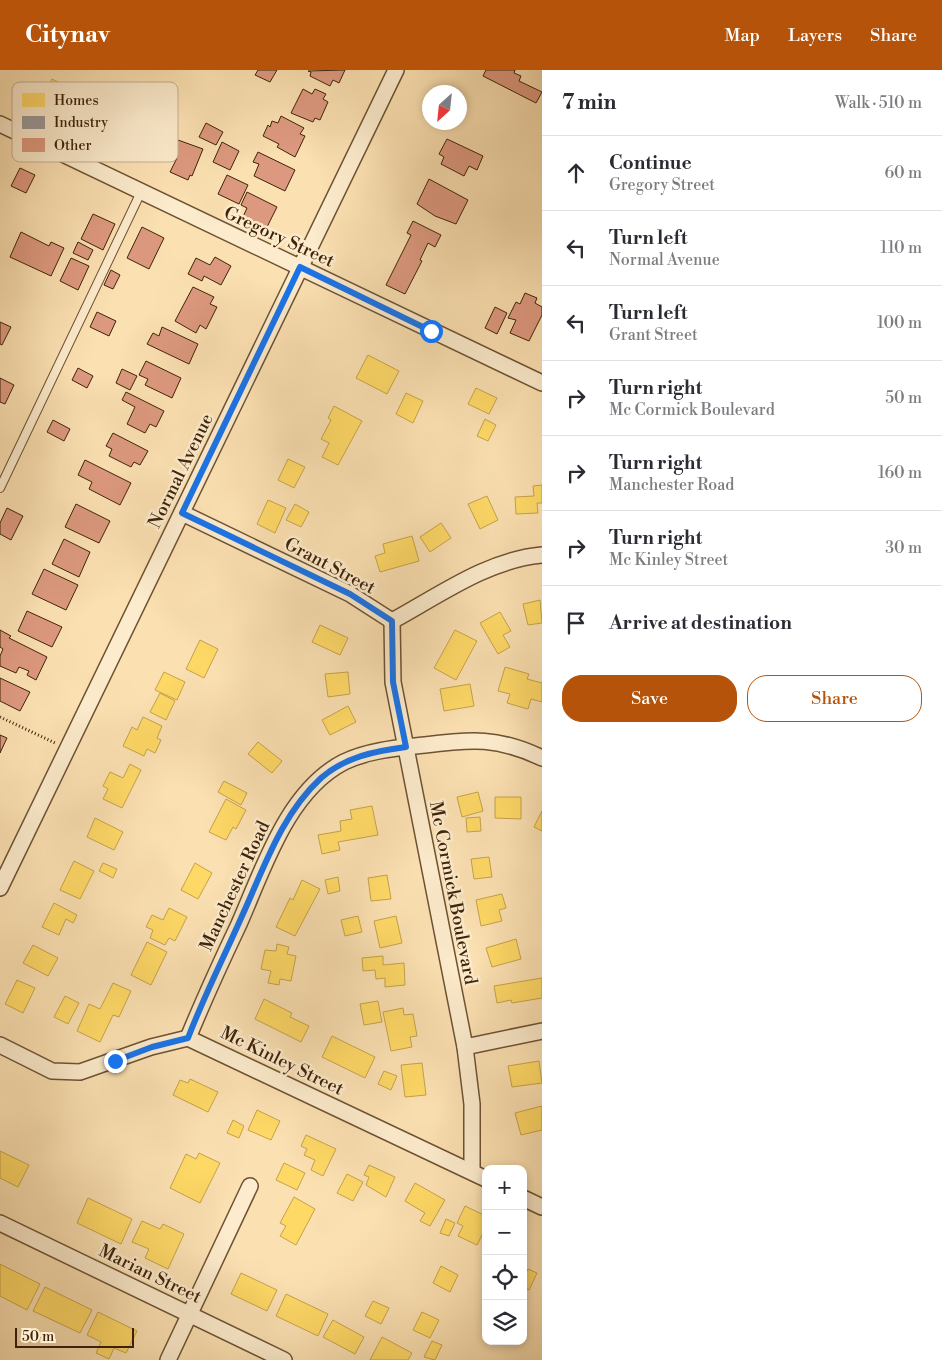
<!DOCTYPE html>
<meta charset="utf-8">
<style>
:root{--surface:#fff;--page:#f2f2f3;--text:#2b2b33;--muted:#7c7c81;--line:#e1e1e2;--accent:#b45309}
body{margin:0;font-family:"Libre Bodoni",serif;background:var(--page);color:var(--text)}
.controls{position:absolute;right:15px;bottom:15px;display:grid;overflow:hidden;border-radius:10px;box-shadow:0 2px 8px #0003}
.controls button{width:45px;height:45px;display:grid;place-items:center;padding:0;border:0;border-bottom:1px solid var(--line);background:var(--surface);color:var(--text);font:25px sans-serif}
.compass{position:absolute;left:422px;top:15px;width:45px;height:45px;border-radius:50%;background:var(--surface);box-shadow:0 2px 8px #0003;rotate:207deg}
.scale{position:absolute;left:15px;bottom:12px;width:119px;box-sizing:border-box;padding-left:5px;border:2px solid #3e2309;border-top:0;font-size:14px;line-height:18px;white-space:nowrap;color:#3e2309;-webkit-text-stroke:4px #fcebcc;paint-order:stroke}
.stop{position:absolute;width:15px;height:15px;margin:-11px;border:4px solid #1a73e8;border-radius:50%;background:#fff}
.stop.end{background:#1a73e8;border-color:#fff;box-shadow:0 1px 5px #0008}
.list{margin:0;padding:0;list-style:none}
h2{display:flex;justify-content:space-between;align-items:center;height:65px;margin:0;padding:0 20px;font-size:21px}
h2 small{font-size:16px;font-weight:400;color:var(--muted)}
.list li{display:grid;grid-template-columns:32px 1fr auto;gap:15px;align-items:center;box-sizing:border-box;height:75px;padding:0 20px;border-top:1px solid var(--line)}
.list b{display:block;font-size:19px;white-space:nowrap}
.list p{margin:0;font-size:16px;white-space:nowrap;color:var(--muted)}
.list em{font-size:16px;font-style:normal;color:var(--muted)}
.actions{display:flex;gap:10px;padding:15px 20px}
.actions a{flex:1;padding:11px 0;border:1px solid var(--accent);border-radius:20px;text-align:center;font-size:18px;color:var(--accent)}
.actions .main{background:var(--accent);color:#fff}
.icon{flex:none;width:28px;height:28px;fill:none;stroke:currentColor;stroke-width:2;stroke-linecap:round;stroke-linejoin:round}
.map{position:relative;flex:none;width:542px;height:1290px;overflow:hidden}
header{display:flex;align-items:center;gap:30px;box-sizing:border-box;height:70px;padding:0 25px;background:var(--accent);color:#fff}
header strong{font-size:24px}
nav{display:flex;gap:28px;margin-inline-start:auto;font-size:18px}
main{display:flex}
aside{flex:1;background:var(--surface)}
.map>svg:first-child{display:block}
</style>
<header>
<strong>Citynav</strong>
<nav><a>Map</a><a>Layers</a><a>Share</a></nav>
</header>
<main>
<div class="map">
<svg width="542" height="1290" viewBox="0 0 542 1290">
<rect width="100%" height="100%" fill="#fbe0b1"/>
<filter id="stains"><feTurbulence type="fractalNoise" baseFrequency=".004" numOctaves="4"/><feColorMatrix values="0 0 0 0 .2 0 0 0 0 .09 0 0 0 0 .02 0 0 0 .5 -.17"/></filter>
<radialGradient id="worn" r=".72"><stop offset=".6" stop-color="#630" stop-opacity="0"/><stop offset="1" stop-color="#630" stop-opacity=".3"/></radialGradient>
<g fill="#ffd966" stroke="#c5a24a">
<path d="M52,9l18,9 -13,25 -18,-8z"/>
<path d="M368,285l31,16 -12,23 -31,-16z"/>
<path d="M476,318l21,10 -8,16 -21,-10z"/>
<path d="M406,323l17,8 -10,22 -17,-9z"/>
<path d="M334,336l28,15 -24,44 -16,-8 7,-14 -8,-4 10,-19 -3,-2z"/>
<path d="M485,349l11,6 -8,16 -11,-5z"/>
<path d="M288,389l17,8 -11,21 -16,-8z"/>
<path d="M542,415v18h-5l1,10 -22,1 -1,-17 19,-1 -1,-10z"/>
<path d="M487,426l11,24 -18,9 -12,-25z"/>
<path d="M268,430l18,8 -11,25 -18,-9z"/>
<path d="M295,434l14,8 -8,15 -15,-7z"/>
<path d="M441,453l10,15 -21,14 -10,-15z"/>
<path d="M412,466l7,25 -39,11 -5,-16 10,-3 -2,-9z"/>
<path d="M540,530l2,23 -14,2 -5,-21z"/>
<path d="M500,542l11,19 -8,4 7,12 -12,7 -18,-31z"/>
<path d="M320,555l28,13 -8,17 -28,-13z"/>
<path d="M455,560l22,11 -21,39 -22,-12z"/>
<path d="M200,570l18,9 -14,29 -18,-9z"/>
<path d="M505,597l24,7 -2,5 15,4v19l-11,-3 -3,10 -21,-6 3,-9 -12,-3z"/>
<path d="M164,602l21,10 -8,18 -22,-10z"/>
<path d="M348,602l2,22 -22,3 -3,-23z"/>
<path d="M470,614l4,22 -30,5 -4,-22z"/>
<path d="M160,623l15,8 -9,19 -16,-8z"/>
<path d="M348,636l8,16 -26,13 -8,-15z"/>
<path d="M143,647l19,9 -5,12 4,2 -6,13 -8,-4 -3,7 -21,-10 9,-19 5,3z"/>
<path d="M258,672l24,19 -10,12 -24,-19z"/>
<path d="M130,694l11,6 -19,38 -19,-9 5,-10 -5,-3 7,-14 13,6z"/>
<path d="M224,711l23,12 -6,12 -23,-13z"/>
<path d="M478,722l5,19 -21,6 -5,-20z"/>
<path d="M495,727h26v22l-26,-1z"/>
<path d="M226,729l20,11 -10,19 -3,-2 -7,13 -17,-8z"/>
<path d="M372,736l6,29 -40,7 2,8 -18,4 -4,-19 23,-4 -1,-10 12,-2 -2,-9z"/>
<path d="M542,741v20l-8,-4z"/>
<path d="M480,747l1,14 -14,1 -1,-14z"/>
<path d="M95,748l28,14 -9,18 -27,-13z"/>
<path d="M489,787l3,20 -18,2 -3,-20z"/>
<path d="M74,791l20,10 -14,28 -20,-9z"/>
<path d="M103,793l14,6 -4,9 -14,-7z"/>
<path d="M195,793l17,10 -14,26 -17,-9z"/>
<path d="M387,805l4,24 -20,2 -3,-23z"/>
<path d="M338,807l2,14 -12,3 -3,-14z"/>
<path d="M302,810l18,9 -25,47 -19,-9 14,-29 3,2z"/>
<path d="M502,824l4,14 -7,2 3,11 -21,5 -5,-26z"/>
<path d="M54,833l23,12 -4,8 -7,-4 -7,16 -17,-8z"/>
<path d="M169,838l18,9 -12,24 -6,-3 -4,7 -15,-7 3,-8 -7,-3 6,-12 11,5z"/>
<path d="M358,846l4,16 -17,4 -4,-16z"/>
<path d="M396,846l6,27 -22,5 -6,-27z"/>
<path d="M516,869l5,20 -29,8 -6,-19z"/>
<path d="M147,872l20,10 -16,33 -20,-10z"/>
<path d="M277,874l12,3 -2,7 9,2 -5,25 -11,-2 -1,6 -11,-2 3,-12 -10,-2 4,-19 11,1z"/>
<path d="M33,875l25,13 -10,18 -25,-13z"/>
<path d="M383,886v9l21,-2 1,22 -20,2v-9l-9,1 -1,-9 -12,1 -1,-13z"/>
<path d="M542,908v20l-30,5 -1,-3 -14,3 -3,-17z"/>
<path d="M17,910l18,8 -12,25 -18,-9z"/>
<path d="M113,913l18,8 -12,26 -6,-2 -13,27 -23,-11 12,-27 11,5z"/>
<path d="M65,926l14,7 -11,21 -14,-7z"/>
<path d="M264,929l28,14 -2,4 19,9 -8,16 -46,-23z"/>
<path d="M378,931l4,21 -18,3 -4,-21z"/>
<path d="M403,938l1,7 9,-1 4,22 -7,1 2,10 -21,4 -8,-39z"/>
<path d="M332,966l43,21 -10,21 -43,-21z"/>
<path d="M539,991l3,22 -30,4 -4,-21z"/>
<path d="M422,993l4,32 -21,2 -4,-32z"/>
<path d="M384,1001l13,5 -6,14 -13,-6z"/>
<path d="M190,1009l28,13 -10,20 -35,-17 7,-15 8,3z"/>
<path d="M542,1036v24l-21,5 -6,-22z"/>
<path d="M257,1040l23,11 -9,19 -23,-10z"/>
<path d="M233,1050l11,6 -5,12 -12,-5z"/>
<path d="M306,1065l30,14 -13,27 -12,-6 4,-10 -11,-5 3,-6 -6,-3z"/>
<path d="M0,1081l29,14 -11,22 -18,-9z"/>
<path d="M199,1083l21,10 -20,40 -30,-15 16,-34 10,5z"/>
<path d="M284,1093l21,10 -8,17 -21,-10z"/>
<path d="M369,1095l26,12 -9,20 -20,-12 3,-8 -5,-2z"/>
<path d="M347,1104l16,8 -10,19 -16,-8z"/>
<path d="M415,1113l30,17 -15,26 -10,-5 5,-8 -20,-12z"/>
<path d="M294,1127l21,12 -19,36 -16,-9 6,-10 -6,-3z"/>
<path d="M88,1128l44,21 -11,25 -44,-21z"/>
<path d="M465,1136l21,10v11l-9,18 -19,-9 5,-10 -6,-3z"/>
<path d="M446,1149l9,4 -6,13 -9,-3z"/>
<path d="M142,1151l18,8 3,-5 21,10 -16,35 -23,-11 4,-9 -17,-7z"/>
<path d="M0,1194l40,20 -13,26 -27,-14z"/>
<path d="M441,1196l17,9 -8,17 -17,-9z"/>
<path d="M528,1199l9,4 -8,17 -6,-3v-8z"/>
<path d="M241,1203l36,17 -10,21 -36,-17z"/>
<path d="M45,1217l47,23 -12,23 -47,-22z"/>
<path d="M286,1224l42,20 -10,22 -42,-20z"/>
<path d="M373,1231l16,7 -8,16 -16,-8z"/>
<path d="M98,1242l39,19 -11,22 -12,-5 -5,11 -13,-6 5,-11 -14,-7z"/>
<path d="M422,1242l17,8 -9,18 -17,-8z"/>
<path d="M333,1250l31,17 -9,17 -32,-17z"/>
<path d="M382,1267l30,16 -4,7h-38z"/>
<path d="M432,1271l10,4 -7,15 -11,-3z"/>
</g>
<g fill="#dd997f" stroke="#3e2309">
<path d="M258,0h19l-7,12 -15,-7z"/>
<path d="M345,0l-6,13 -6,-3 -3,6 -20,-10 1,-4 -3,-1z"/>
<path d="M486,0h29l-1,3 7,3 -2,5 23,11 -6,11 -53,-27z"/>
<path d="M303,19l9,5 3,-5 11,5 -3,5 5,3 -8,18 -5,-2 -2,4 -22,-9z"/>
<path d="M281,46l23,12 -4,6 5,2 -10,21 -18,-10 2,-3 -16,-8 5,-11 2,2 2,-6 6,2z"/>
<path d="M206,53l17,9 -7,13 -17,-8z"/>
<path d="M447,69l36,17 -6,14 -8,-4 -5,10 -23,-12 3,-7 -5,-3z"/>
<path d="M178,70l25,9 -11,27 -2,-1 -2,5 -18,-8 7,-14 -7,-3z"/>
<path d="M222,72l17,9 -9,19 -17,-8z"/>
<path d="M258,82l37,18 -10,21 -31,-15 5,-12 -6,-2z"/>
<path d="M20,98l15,7 -9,18 -15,-7z"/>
<path d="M227,105l21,10 -9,19 -21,-10z"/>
<path d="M429,109l39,21 -12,24 -21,-8 -18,-12z"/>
<path d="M247,122l30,15 -12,24 -23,-12 5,-11 -6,-3z"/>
<path d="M93,144l22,10 -12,26 -22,-11z"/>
<path d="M413,151l28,14 -6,12 -7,-4 -8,17 2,1 -17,33 -19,-9 25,-50 -4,-2z"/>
<path d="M142,157l22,11 -15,31 -22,-11z"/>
<path d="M21,162l28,14 2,-4 13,6 -13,28 -41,-19z"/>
<path d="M78,172l15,8 -5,10 -15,-7z"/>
<path d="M215,187l16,9 -10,19 -17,-9 -2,5 -14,-7 8,-16 14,7z"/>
<path d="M71,188l18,8 -11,24 -18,-9z"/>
<path d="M111,200l9,5 -7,14 -9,-4z"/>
<path d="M193,217l21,10 -4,7 7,3 -11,22 -6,-4 -4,8 -21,-12z"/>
<path d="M525,223l12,5 -2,5 7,4v8l-13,26 -19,-8 6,-13 -8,-2 8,-16 4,2z"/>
<path d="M495,237l12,6 -10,21 -12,-6z"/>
<path d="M97,242l19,9 -7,15 -19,-9z"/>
<path d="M0,252l11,5 -9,18 -2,-1z"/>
<path d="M162,257l36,17 -9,20 -42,-20 6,-11 6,3z"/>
<path d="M146,291l35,17 -9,20 -27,-13 3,-6 -9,-4z"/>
<path d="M78,298l15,8 -6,12 -15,-8z"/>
<path d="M122,299l15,7 -7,14 -14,-7z"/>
<path d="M0,308l14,7 -9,19 -5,-2z"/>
<path d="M126,322l38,19 -8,16 -6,-3 -5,9 -18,-9 8,-17 -13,-7z"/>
<path d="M53,350l17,9 -6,12 -17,-9z"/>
<path d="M113,363l35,18 -8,14 -6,-3 -3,5 -22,-11 3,-7 -6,-3z"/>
<path d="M85,390l46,23 -11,22 -31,-16 3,-7 -14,-7z"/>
<path d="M76,434l34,17 -11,22 -34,-16z"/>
<path d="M7,438l16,8 -12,24 -11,-6v-11z"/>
<path d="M64,469l26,13 -11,25 -27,-13z"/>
<path d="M44,499l34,16 -12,25 -34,-16z"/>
<path d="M27,541l35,16 -10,20 -34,-16z"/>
<path d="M0,560l11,6 -2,2 38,19 -11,23 -9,-5 2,-4 -10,-4 -3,6 -16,-7v-10l3,-7 -3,-2z"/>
<path d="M0,608l30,14 -10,19 -20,-10z"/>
<path d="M0,665l7,3 -7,15z"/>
</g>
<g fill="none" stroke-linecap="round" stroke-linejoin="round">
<g stroke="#6d5233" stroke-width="10">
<path id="lane" d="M0,418l141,-296"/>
</g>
<g stroke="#6d5233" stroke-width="18">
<g id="street">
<path d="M0,54l542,259"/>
<path d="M182,443l168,81 42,27c48,-26 95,-61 150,-66"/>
<path d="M392,551l1,61 72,365 7,57v68"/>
<path d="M0,818l396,-818"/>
<path d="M188,968c16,-39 33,-76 51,-114 24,-54 48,-133 105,-162 25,-12 53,-14 81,-17 47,-6 73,-8 117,13"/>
<path d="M0,975l52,26 28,1 71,-25 37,-9 298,141"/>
<path d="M465,977l77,-16"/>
<path d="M523,1128l19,9"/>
<path d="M0,1153l284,137"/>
<path d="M168,1290l82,-174"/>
</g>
</g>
<path stroke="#3e2309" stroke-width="3" stroke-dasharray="1 2.5" stroke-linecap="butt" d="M0,647l55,26"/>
<use href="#lane" stroke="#fcebcc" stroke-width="8"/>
<use href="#street" stroke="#fcebcc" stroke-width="15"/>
</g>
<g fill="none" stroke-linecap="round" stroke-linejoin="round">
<path stroke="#1a73e8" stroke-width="6" d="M115,991l37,-14 36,-9c16,-42 36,-81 54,-122 22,-48 39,-101 79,-138 24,-21 54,-27 85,-31l-13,-65 -1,-61 -42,-27 -168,-81 118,-246 131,64"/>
</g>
<g text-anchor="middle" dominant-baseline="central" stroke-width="5" stroke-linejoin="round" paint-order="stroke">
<g font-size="18" fill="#3e2309" stroke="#fcebcc">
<text transform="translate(279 167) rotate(25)">Gregory Street</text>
<text transform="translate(181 401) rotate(-64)">Normal Avenue</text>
<text transform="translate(330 496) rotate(28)">Grant Street</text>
<text transform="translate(235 816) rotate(-65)">Manchester Road</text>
<text transform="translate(453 823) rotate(79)">Mc Cormick Boulevard</text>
<text transform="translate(282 991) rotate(26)">Mc Kinley Street</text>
<text transform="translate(150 1204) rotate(26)">Marian Street</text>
</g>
</g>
<rect x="12" y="12" width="166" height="80" rx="8" fill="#fcebcc" stroke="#c3af92" stroke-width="1"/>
<rect x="22" y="23" width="23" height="14" fill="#ffd966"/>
<rect x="22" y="46" width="23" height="13" fill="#999"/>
<rect x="22" y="68" width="23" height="14" fill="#dd997f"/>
<g font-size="14" fill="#3e2309">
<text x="54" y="35">Homes</text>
<text x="54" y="57">Industry</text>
<text x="54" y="80">Other</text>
</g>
<rect width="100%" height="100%" filter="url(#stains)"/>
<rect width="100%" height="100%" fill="url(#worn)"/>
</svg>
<div class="controls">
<button>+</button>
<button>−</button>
<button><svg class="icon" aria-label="locate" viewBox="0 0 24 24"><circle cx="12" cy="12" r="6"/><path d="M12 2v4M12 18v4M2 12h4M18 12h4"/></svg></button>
<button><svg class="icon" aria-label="layers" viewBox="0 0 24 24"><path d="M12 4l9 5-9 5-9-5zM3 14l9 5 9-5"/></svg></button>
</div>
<svg class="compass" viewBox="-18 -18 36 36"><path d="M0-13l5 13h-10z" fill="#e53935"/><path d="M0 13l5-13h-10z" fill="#7c7c81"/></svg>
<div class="scale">50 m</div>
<div class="stop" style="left:431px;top:261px"></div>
<div class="stop end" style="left:115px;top:991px"></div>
</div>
<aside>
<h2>7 min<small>Walk · 510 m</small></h2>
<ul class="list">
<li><svg class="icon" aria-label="ahead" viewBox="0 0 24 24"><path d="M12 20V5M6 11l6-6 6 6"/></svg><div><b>Continue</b><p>Gregory Street</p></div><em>60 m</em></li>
<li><svg class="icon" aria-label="left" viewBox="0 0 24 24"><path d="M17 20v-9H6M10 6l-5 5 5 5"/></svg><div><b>Turn left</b><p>Normal Avenue</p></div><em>110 m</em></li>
<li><svg class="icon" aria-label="left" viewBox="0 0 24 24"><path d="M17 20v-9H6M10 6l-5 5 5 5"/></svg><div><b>Turn left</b><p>Grant Street</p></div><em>100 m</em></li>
<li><svg class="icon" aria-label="right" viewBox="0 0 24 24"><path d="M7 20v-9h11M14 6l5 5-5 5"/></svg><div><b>Turn right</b><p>Mc Cormick Boulevard</p></div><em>50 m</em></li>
<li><svg class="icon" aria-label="right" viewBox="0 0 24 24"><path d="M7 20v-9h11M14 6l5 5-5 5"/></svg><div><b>Turn right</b><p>Manchester Road</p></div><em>160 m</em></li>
<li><svg class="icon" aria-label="right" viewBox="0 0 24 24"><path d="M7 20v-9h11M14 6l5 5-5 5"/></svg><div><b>Turn right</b><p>Mc Kinley Street</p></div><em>30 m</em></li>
<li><svg class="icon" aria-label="arrive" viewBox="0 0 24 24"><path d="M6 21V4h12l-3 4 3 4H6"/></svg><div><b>Arrive at destination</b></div></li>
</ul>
<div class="actions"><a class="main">Save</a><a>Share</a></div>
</aside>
</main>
